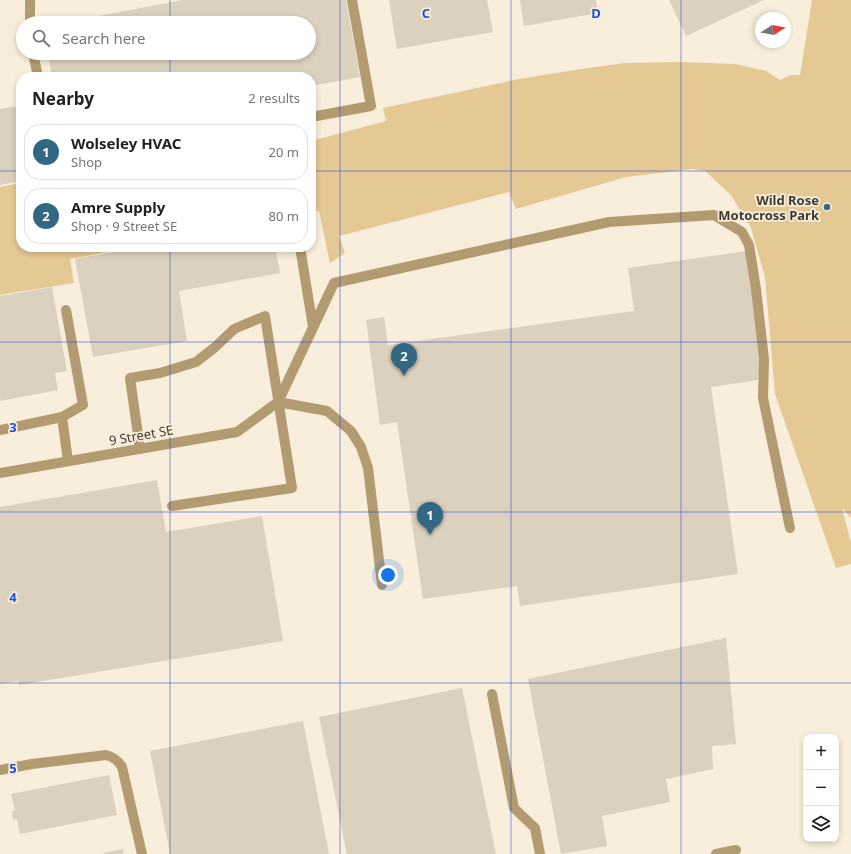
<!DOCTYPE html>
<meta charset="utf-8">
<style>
:root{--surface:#fff;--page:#f2f2f2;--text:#202124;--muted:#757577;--line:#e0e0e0;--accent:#326883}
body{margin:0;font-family:"Noto Sans",sans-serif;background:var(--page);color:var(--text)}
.controls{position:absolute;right:12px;bottom:12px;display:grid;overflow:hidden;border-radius:8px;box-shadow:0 2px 6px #0003}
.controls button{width:36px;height:36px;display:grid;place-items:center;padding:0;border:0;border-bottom:1px solid var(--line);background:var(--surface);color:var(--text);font:20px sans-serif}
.compass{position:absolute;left:755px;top:12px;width:36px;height:36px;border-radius:50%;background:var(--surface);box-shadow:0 2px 6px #0003;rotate:79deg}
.you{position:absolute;left:388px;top:575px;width:14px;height:14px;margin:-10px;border:3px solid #fff;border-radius:50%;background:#1a73e8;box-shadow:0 0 0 6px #1a73e833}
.badge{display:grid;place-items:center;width:26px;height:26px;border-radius:50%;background:var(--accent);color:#fff;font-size:13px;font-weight:700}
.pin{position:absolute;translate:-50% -33px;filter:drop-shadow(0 1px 2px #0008)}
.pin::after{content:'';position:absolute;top:21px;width:14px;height:12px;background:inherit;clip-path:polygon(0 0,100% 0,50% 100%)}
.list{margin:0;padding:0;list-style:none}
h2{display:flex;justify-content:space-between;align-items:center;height:52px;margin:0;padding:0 16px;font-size:17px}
h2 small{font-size:13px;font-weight:400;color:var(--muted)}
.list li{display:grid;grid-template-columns:26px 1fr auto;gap:12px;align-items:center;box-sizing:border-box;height:56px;margin:0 8px 8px;padding:0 8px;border:1px solid var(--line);border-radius:16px}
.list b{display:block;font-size:15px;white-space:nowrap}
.list p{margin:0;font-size:13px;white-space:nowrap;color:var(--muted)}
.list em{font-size:13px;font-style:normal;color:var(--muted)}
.icon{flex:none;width:22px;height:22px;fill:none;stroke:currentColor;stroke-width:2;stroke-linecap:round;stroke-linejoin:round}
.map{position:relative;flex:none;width:851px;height:854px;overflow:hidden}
.search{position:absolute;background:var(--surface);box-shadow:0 2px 6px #0003;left:16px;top:16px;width:300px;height:44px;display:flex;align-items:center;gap:10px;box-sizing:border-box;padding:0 14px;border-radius:22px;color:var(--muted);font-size:15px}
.panel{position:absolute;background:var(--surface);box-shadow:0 2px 6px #0003;left:16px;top:72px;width:300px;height:180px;border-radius:16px}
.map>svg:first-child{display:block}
</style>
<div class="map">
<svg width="851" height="854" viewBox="0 0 851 854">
<rect width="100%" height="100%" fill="#f9eedb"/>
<g fill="#e5c995">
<path d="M812,0h39v518l-9,-10 9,35v21l-15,4 -61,-174 -10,-117 -14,-49 -20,-33 -26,-24 -12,-2 -67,8 -110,32 -7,-17 -170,44 6,17 -15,10 -11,-52 -8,1v-71l75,-20 -3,-13 136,-29 62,-10 43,-6 57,-1 54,2 31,7 14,9 11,-5h9z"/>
<path d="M21,183v64h112l-63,12 4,24 -74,12v-108z"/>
</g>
<g fill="#dcd1bf">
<path d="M183,0h163l14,77 -49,9v-9h-259l-4,-24h261v-30h-248z"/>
<path d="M389,0h98l6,32 -96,17z"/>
<path d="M520,0h76l2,13 -74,13z"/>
<path d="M669,0h95l-78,36z"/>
<path d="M18,106l3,14v61l-21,4v-76z"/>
<path d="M142,247h133l5,26 -101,18 8,50 -94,16 -18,-98z"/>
<path d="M746,251l15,105 -3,24 -47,7 27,187 -218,32 -3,-20 -94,13 -26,-177 -17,3 -14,-105 18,-3 4,28 246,-34 -6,-43z"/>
<path d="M52,287l15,84 -12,2 3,17 -58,11v-105z"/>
<path d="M157,480l9,52 96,-16 21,125 -264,44 -1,-4 -18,3v-177z"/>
<path d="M726,638l10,106 -24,2 1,23 -47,10 4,23 -68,14 5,30 -46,8 -33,-175z"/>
<path d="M462,688l34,166h-149l-28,-137z"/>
<path d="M303,721l26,133h-159l-20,-103z"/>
<path d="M109,775l8,40 -97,19 -3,-15 -4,1 -1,-9 3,-1 -4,-16z"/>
<path d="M123,849l1,5h-20l-1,-1z"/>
</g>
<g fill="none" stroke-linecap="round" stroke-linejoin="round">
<g stroke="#b29b70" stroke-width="10">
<path d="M30,0v23"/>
<path d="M33,53l5,24"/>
<path d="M311,117l60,-11 -19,-106"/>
<path d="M300,247l13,80"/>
<path d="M66,310l17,95 -21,12 6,44"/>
<path d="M278,402l49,9 24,20 10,16 7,21 14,117"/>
<path d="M0,430l62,-13"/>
<path d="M140,449l-10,-71 30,-5 36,-11 18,-14 20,-19 31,-13 27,172 -120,18"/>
<path d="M0,473l237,-41 41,-30 56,-119 275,-61 105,-7 28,17 7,13 7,44 8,70 -1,39 27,130"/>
<path d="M492,694l22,114 21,20 5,26"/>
<path d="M0,770l32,-6 74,-9c8,2 12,5 16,12l20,87"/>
<path d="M716,854l20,-4"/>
</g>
</g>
<path fill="none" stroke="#1d4ed8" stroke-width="1" stroke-opacity="0.55" d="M170,0v23M340,0v854M511,0v854M681,0v854M170,53v24M0,171h21M311,171h540M170,247v607M0,342h851M0,512h851M0,683h851"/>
<circle fill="#326883" stroke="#f9eedb" stroke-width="1.5" cx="827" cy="207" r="4"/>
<g text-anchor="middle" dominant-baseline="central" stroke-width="3.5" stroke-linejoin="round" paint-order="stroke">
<g font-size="13" font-weight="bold" fill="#3e3a32" stroke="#f9eedb" text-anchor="end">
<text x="819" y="200">Wild Rose<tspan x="819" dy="15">Motocross Park</tspan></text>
</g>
<g font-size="13" fill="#3e3a32" stroke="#f9eedb">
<text transform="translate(141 435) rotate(-10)">9 Street SE</text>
</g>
</g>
<g font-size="13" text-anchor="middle" font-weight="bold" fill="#1d4ed8" stroke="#f9eedb" stroke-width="3.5" stroke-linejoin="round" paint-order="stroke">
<text x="426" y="18">C</text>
<text x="596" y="18">D</text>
<text x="13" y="432">3</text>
<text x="13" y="602">4</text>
<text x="13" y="773">5</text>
</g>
</svg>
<div class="controls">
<button>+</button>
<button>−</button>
<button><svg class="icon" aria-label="layers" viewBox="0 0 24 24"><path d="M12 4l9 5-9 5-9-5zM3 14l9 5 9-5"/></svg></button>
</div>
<svg class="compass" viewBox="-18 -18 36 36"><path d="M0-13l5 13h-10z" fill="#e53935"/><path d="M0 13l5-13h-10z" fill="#757577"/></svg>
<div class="you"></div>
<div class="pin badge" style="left:430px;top:535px">1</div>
<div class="pin badge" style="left:404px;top:376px">2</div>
<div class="search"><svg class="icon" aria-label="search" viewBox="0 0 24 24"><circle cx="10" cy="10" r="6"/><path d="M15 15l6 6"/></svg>Search here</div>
<section class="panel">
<h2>Nearby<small>2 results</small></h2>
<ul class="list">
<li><span class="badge">1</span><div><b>Wolseley HVAC</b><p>Shop</p></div><em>20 m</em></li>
<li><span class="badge">2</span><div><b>Amre Supply</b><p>Shop · 9 Street SE</p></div><em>80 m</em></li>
</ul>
</section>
</div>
